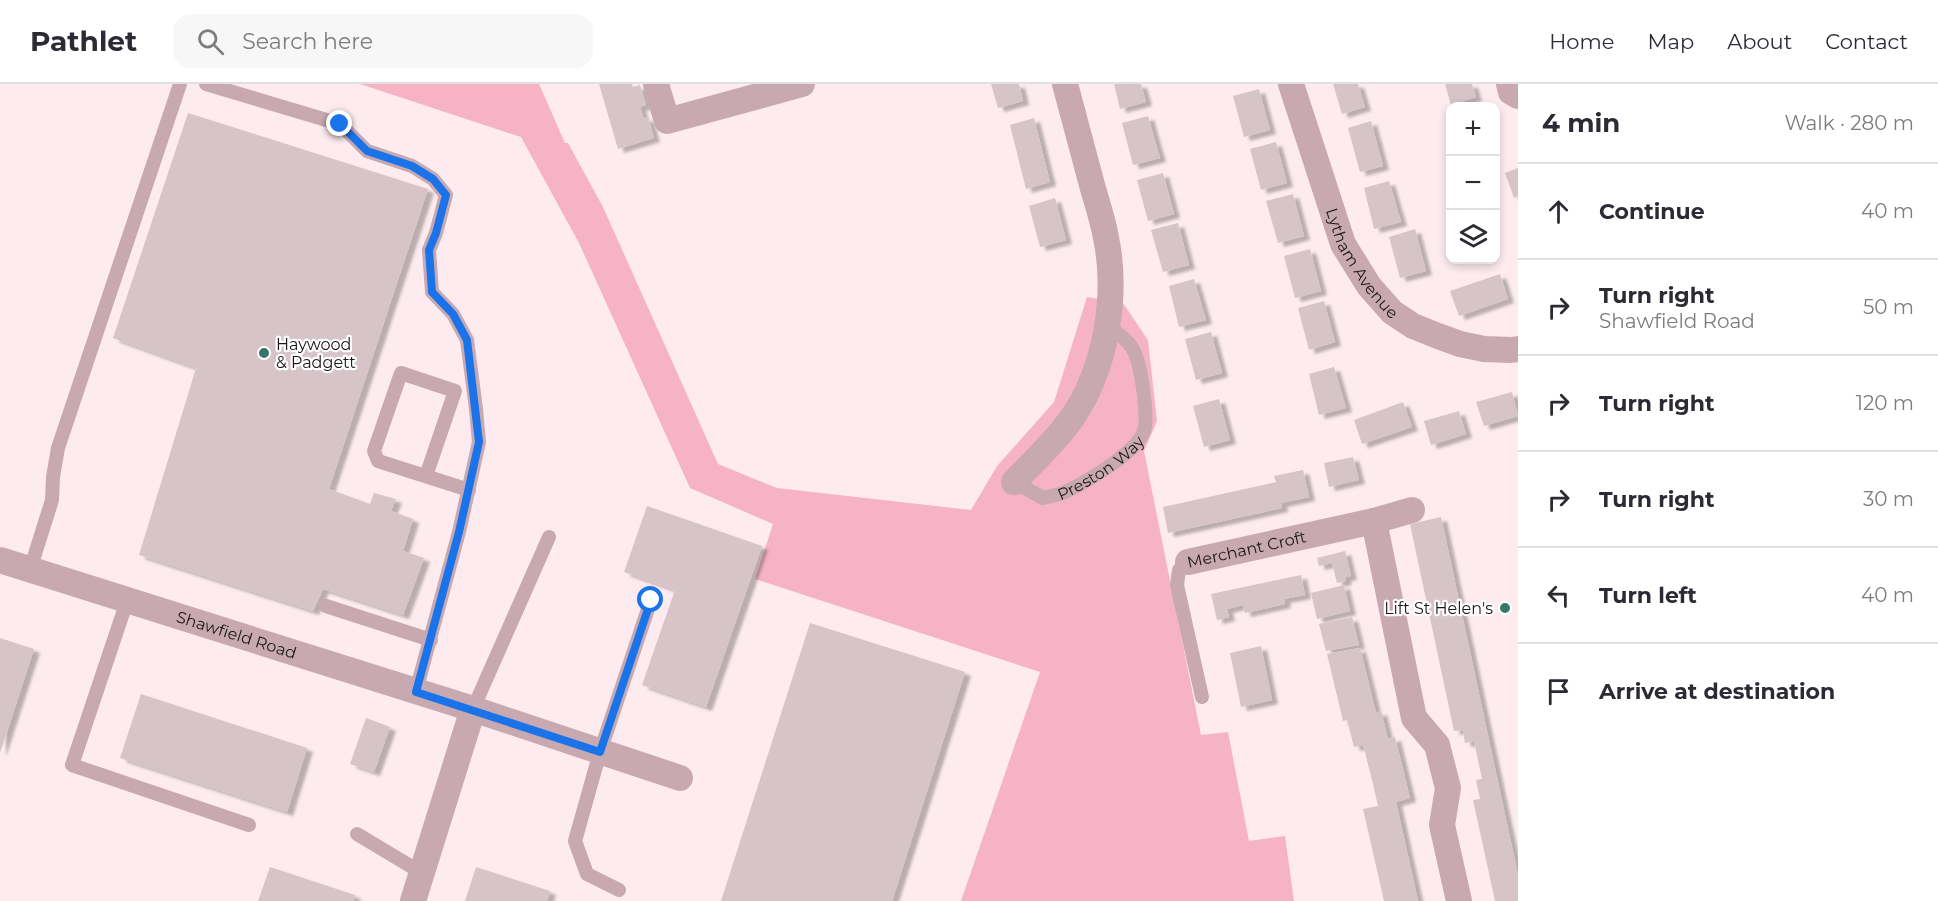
<!DOCTYPE html>
<meta charset="utf-8">
<style>
:root{--surface:#fff;--page:#f7f7f7;--text:#2b2b33;--muted:#7c7c81;--line:#e1e1e2}
body{margin:0;font-family:Montserrat,sans-serif;background:var(--page);color:var(--text)}
.controls{position:absolute;right:18px;top:18px;display:grid;overflow:hidden;border-radius:12px;box-shadow:0 3px 9px #0003}
.controls button{width:54px;height:54px;display:grid;place-items:center;padding:0;border:0;border-bottom:2px solid var(--line);background:var(--surface);color:var(--text);font:30px sans-serif}
.stop{position:absolute;width:18px;height:18px;margin:-14px;border:4px solid #1a73e8;border-radius:50%;background:#fff}
.stop.end{background:#1a73e8;border-color:#fff;box-shadow:0 2px 6px #0008}
.list{margin:0;padding:0;list-style:none}
h2{display:flex;justify-content:space-between;align-items:center;height:78px;margin:0;padding:0 24px;font-size:26px}
h2 small{font-size:20px;font-weight:400;color:var(--muted)}
.list li{display:grid;grid-template-columns:39px 1fr auto;gap:18px;align-items:center;box-sizing:border-box;height:96px;padding:0 24px;border-top:2px solid var(--line)}
.list b{display:block;font-size:22px;white-space:nowrap}
.list p{margin:0;font-size:20px;white-space:nowrap;color:var(--muted)}
.list em{font-size:20px;font-style:normal;color:var(--muted)}
.icon{flex:none;width:33px;height:33px;fill:none;stroke:currentColor;stroke-width:2;stroke-linecap:round;stroke-linejoin:round}
.map{position:relative;flex:none;width:1518px;height:817px;overflow:hidden}
header{display:flex;align-items:center;gap:36px;box-sizing:border-box;height:84px;padding:0 30px;background:var(--surface);border-bottom:2px solid var(--line)}
header strong{font-size:28px}
nav{display:flex;gap:33px;margin-inline-start:auto;font-size:21px}
.search{width:420px;height:54px;background:var(--page);display:flex;align-items:center;gap:15px;box-sizing:border-box;padding:0 21px;border-radius:18px;color:var(--muted);font-size:22px}
main{display:flex}
aside{flex:1;background:var(--surface)}
.map>svg:first-child{display:block}
</style>
<header>
<strong>Pathlet</strong>
<div class="search"><svg class="icon" aria-label="search" viewBox="0 0 24 24"><circle cx="10" cy="10" r="6"/><path d="M15 15l6 6"/></svg>Search here</div>
<nav><a>Home</a><a>Map</a><a>About</a><a>Contact</a></nav>
</header>
<main>
<div class="map">
<svg width="1518" height="817" viewBox="0 0 1518 817">
<defs>
<filter id="shadow"><feDropShadow dx="6" dy="4" stdDeviation="1.5" flood-color="#0004"/></filter>
</defs>
<rect width="100%" height="100%" fill="#fdebef"/>
<path fill="#f6b3c5" d="M360,0h179l26,59h3l35,64 115,257 59,24 194,22 26,-44 57,-64 33,-105 36,6 25,37 9,81 -13,30 57,284 27,-3 21,109 36,-5 9,65h-333l79,-229 -285,-93 18,-55 -83,-36 -111,-245 -58,-106z"/>
<g fill="#d6c4c8" filter="url(#shadow)">
<path d="M599,0h33l1,3 7,-2 6,20 -6,2 4,12 4,-2 6,21 -36,11z"/>
<path d="M991,0h28l4,17 -25,7z"/>
<path d="M1114,0h27l5,18 -26,7z"/>
<path d="M1333,0h25l7,23 -23,7z"/>
<path d="M1445,0h27l4,13 -25,8z"/>
<path d="M1259,5l11,41 -26,7 -11,-41z"/>
<path d="M188,29l240,76 -99,300 41,15 4,-11 22,6 -5,12 22,8 -10,32 21,7 -21,57 -80,-26 -10,22 -174,-56 57,-187 -83,-30z"/>
<path d="M1148,32l12,42 -27,7 -11,-42z"/>
<path d="M1034,34l16,64 -24,7 -16,-64z"/>
<path d="M1371,37l12,45 -23,6 -12,-44z"/>
<path d="M1276,58l11,41 -26,7 -11,-41z"/>
<path d="M1518,84v28l-4,2 -9,-25z"/>
<path d="M1163,89l11,41 -26,7 -11,-41z"/>
<path d="M1389,97l12,41 -27,7 -10,-41z"/>
<path d="M1293,110l11,42 -26,7 -12,-42z"/>
<path d="M1055,114l11,42 -26,7 -11,-41z"/>
<path d="M1178,139l11,42 -26,7 -12,-42z"/>
<path d="M1415,145l11,42 -26,7 -11,-41z"/>
<path d="M1310,165l11,42 -26,7 -11,-42z"/>
<path d="M1500,190l8,25 -49,17 -9,-25z"/>
<path d="M1194,195l12,41 -27,7 -10,-41z"/>
<path d="M1324,217l11,41 -26,8 -11,-42z"/>
<path d="M1211,248l11,41 -26,7 -11,-41z"/>
<path d="M1334,283l12,41 -27,7 -10,-41z"/>
<path d="M1512,308l6,24 -34,10 -8,-24z"/>
<path d="M1219,315l11,41 -26,7 -11,-41z"/>
<path d="M1403,318l9,25 -50,17 -8,-24z"/>
<path d="M1459,327l7,23 -35,11 -7,-24z"/>
<path d="M1353,373l6,23 -30,7 -5,-24z"/>
<path d="M1303,386l6,27 -28,6 1,5 -114,25 -5,-26 113,-25 -2,-6z"/>
<path d="M647,422l115,40 -56,161 -64,-22 33,-95 -51,-18z"/>
<path d="M1441,433l77,358v26h-23l-22,-101 7,-1 -4,-19 6,-1 -8,-38 -9,2 -2,-13 -9,1 -44,-207z"/>
<path d="M1345,467l6,25 -6,1 1,4 -9,2 -5,-20 -13,3 -2,-8z"/>
<path d="M1301,491l4,20 -21,4 1,5 -40,9 -2,-8 -16,4 2,8 -12,3 -6,-26z"/>
<path d="M1344,501l6,26 -33,8 -6,-26z"/>
<path d="M1352,533l7,28 -33,6 -7,-27z"/>
<path d="M810,539l155,49 -73,229h-171z"/>
<path d="M0,554l34,11 -34,104z"/>
<path d="M1261,562l11,54 -31,7 -11,-54z"/>
<path d="M1360,564l16,65 5,-2 7,28 7,-2 15,61 -14,4 22,99h-34l-21,-92 15,-3 -5,-22 -10,-39 -9,2 -7,-27 -4,1 -16,-67z"/>
<path d="M141,610l166,54 -20,64 -167,-54z"/>
<path d="M366,634l24,9 -16,45 -24,-8z"/>
<path d="M270,783l85,28 -2,6h-95z"/>
<path d="M476,783l74,24 -3,10h-82z"/>
</g>
<g fill="none" stroke-linecap="round" stroke-linejoin="round">
<g stroke="#c8a9b1" stroke-width="14">
<path d="M206,0l134,40 27,27 45,15 21,13 13,16 -10,38 -7,17 3,42 21,22 14,26 9,69 3,33 -20,90 -43,159"/>
<path d="M426,392l29,-85 -54,-18 -27,78 4,10 91,29"/>
<path id="s1" d="M1014,398l29,16c7,-2 16,-3 22,-6 21,-10 77,-42 80,-65 2,-14 -1,-32 -3,-46 -5,-30 -9,-39 -35,-55"/>
<path d="M1188,478l-9,8 -2,15 25,112"/>
<path d="M30,486l22,-70 1,-23 5,-29 122,-364"/>
<path d="M127,517l-55,164 177,60"/>
<path d="M326,522l105,34"/>
<path d="M473,625l76,-172"/>
<path d="M357,750l65,39"/>
<path d="M619,806l-32,-16 -12,-33 25,-89 51,-152"/>
</g>
<g stroke="#c8a9b1" stroke-width="26">
<path d="M656,0l11,37 135,-37"/>
<path id="s2" d="M1291,0l52,160 26,42 23,26 21,14 25,10 22,8 24,5 27,1 7,-1"/>
<path d="M1509,0l2,8 7,4"/>
<path d="M1014,398c20,-21 42,-41 58,-64 34,-49 46,-123 34,-180 -3,-18 -9,-35 -14,-53 -9,-34 -18,-67 -27,-101"/>
<path d="M1374,437l38,-11"/>
<path id="s3" d="M0,476l473,149 207,69"/>
<path id="s4" d="M1188,478l186,-41 40,197 23,27 11,43 -6,37 17,76"/>
<path d="M413,817l60,-192"/>
</g>
</g>
<g fill="none" stroke-linecap="round" stroke-linejoin="round">
<path stroke="#1a73e8" stroke-width="8" d="M340,40l27,27 45,15 21,13 13,16 -10,38 -7,17 3,42 21,22 14,26 12,102 -20,90 -43,160 184,60 51,-152"/>
</g>
<g fill="#357666" stroke="#fff" stroke-width="2">
<circle cx="264" cy="269" r="6"/>
<circle cx="1505" cy="524" r="6"/>
</g>
<g text-anchor="middle" dominant-baseline="central" stroke-width="4.5" stroke-linejoin="round" paint-order="stroke">
<g font-size="16" fill="#1c1617" stroke="#fff">
<text stroke="none"><textPath href="#s2" startOffset="194">Lytham Avenue</textPath></text>
<text stroke="none"><textPath href="#s1" startOffset="99">Preston Way</textPath></text>
<text stroke="none"><textPath href="#s4" startOffset="60">Merchant Croft</textPath></text>
<text stroke="none"><textPath href="#s3" startOffset="248">Shawfield Road</textPath></text>
</g>
<g font-size="16" fill="#1c1617" stroke="#fff" text-anchor="start">
<text x="276" y="260">Haywood<tspan x="276" dy="18">&amp; Padgett</tspan></text>
<text x="1493" y="524" text-anchor="end">Lift St Helen's</text>
</g>
</g>
</svg>
<div class="controls">
<button>+</button>
<button>−</button>
<button><svg class="icon" aria-label="layers" viewBox="0 0 24 24"><path d="M12 4l9 5-9 5-9-5zM3 14l9 5 9-5"/></svg></button>
</div>
<div class="stop" style="left:651px;top:516px"></div>
<div class="stop end" style="left:340px;top:40px"></div>
</div>
<aside>
<h2>4 min<small>Walk · 280 m</small></h2>
<ul class="list">
<li><svg class="icon" aria-label="ahead" viewBox="0 0 24 24"><path d="M12 20V5M6 11l6-6 6 6"/></svg><div><b>Continue</b></div><em>40 m</em></li>
<li><svg class="icon" aria-label="right" viewBox="0 0 24 24"><path d="M7 20v-9h11M14 6l5 5-5 5"/></svg><div><b>Turn right</b><p>Shawfield Road</p></div><em>50 m</em></li>
<li><svg class="icon" aria-label="right" viewBox="0 0 24 24"><path d="M7 20v-9h11M14 6l5 5-5 5"/></svg><div><b>Turn right</b></div><em>120 m</em></li>
<li><svg class="icon" aria-label="right" viewBox="0 0 24 24"><path d="M7 20v-9h11M14 6l5 5-5 5"/></svg><div><b>Turn right</b></div><em>30 m</em></li>
<li><svg class="icon" aria-label="left" viewBox="0 0 24 24"><path d="M17 20v-9H6M10 6l-5 5 5 5"/></svg><div><b>Turn left</b></div><em>40 m</em></li>
<li><svg class="icon" aria-label="arrive" viewBox="0 0 24 24"><path d="M6 21V4h12l-3 4 3 4H6"/></svg><div><b>Arrive at destination</b></div></li>
</ul>
</aside>
</main>
